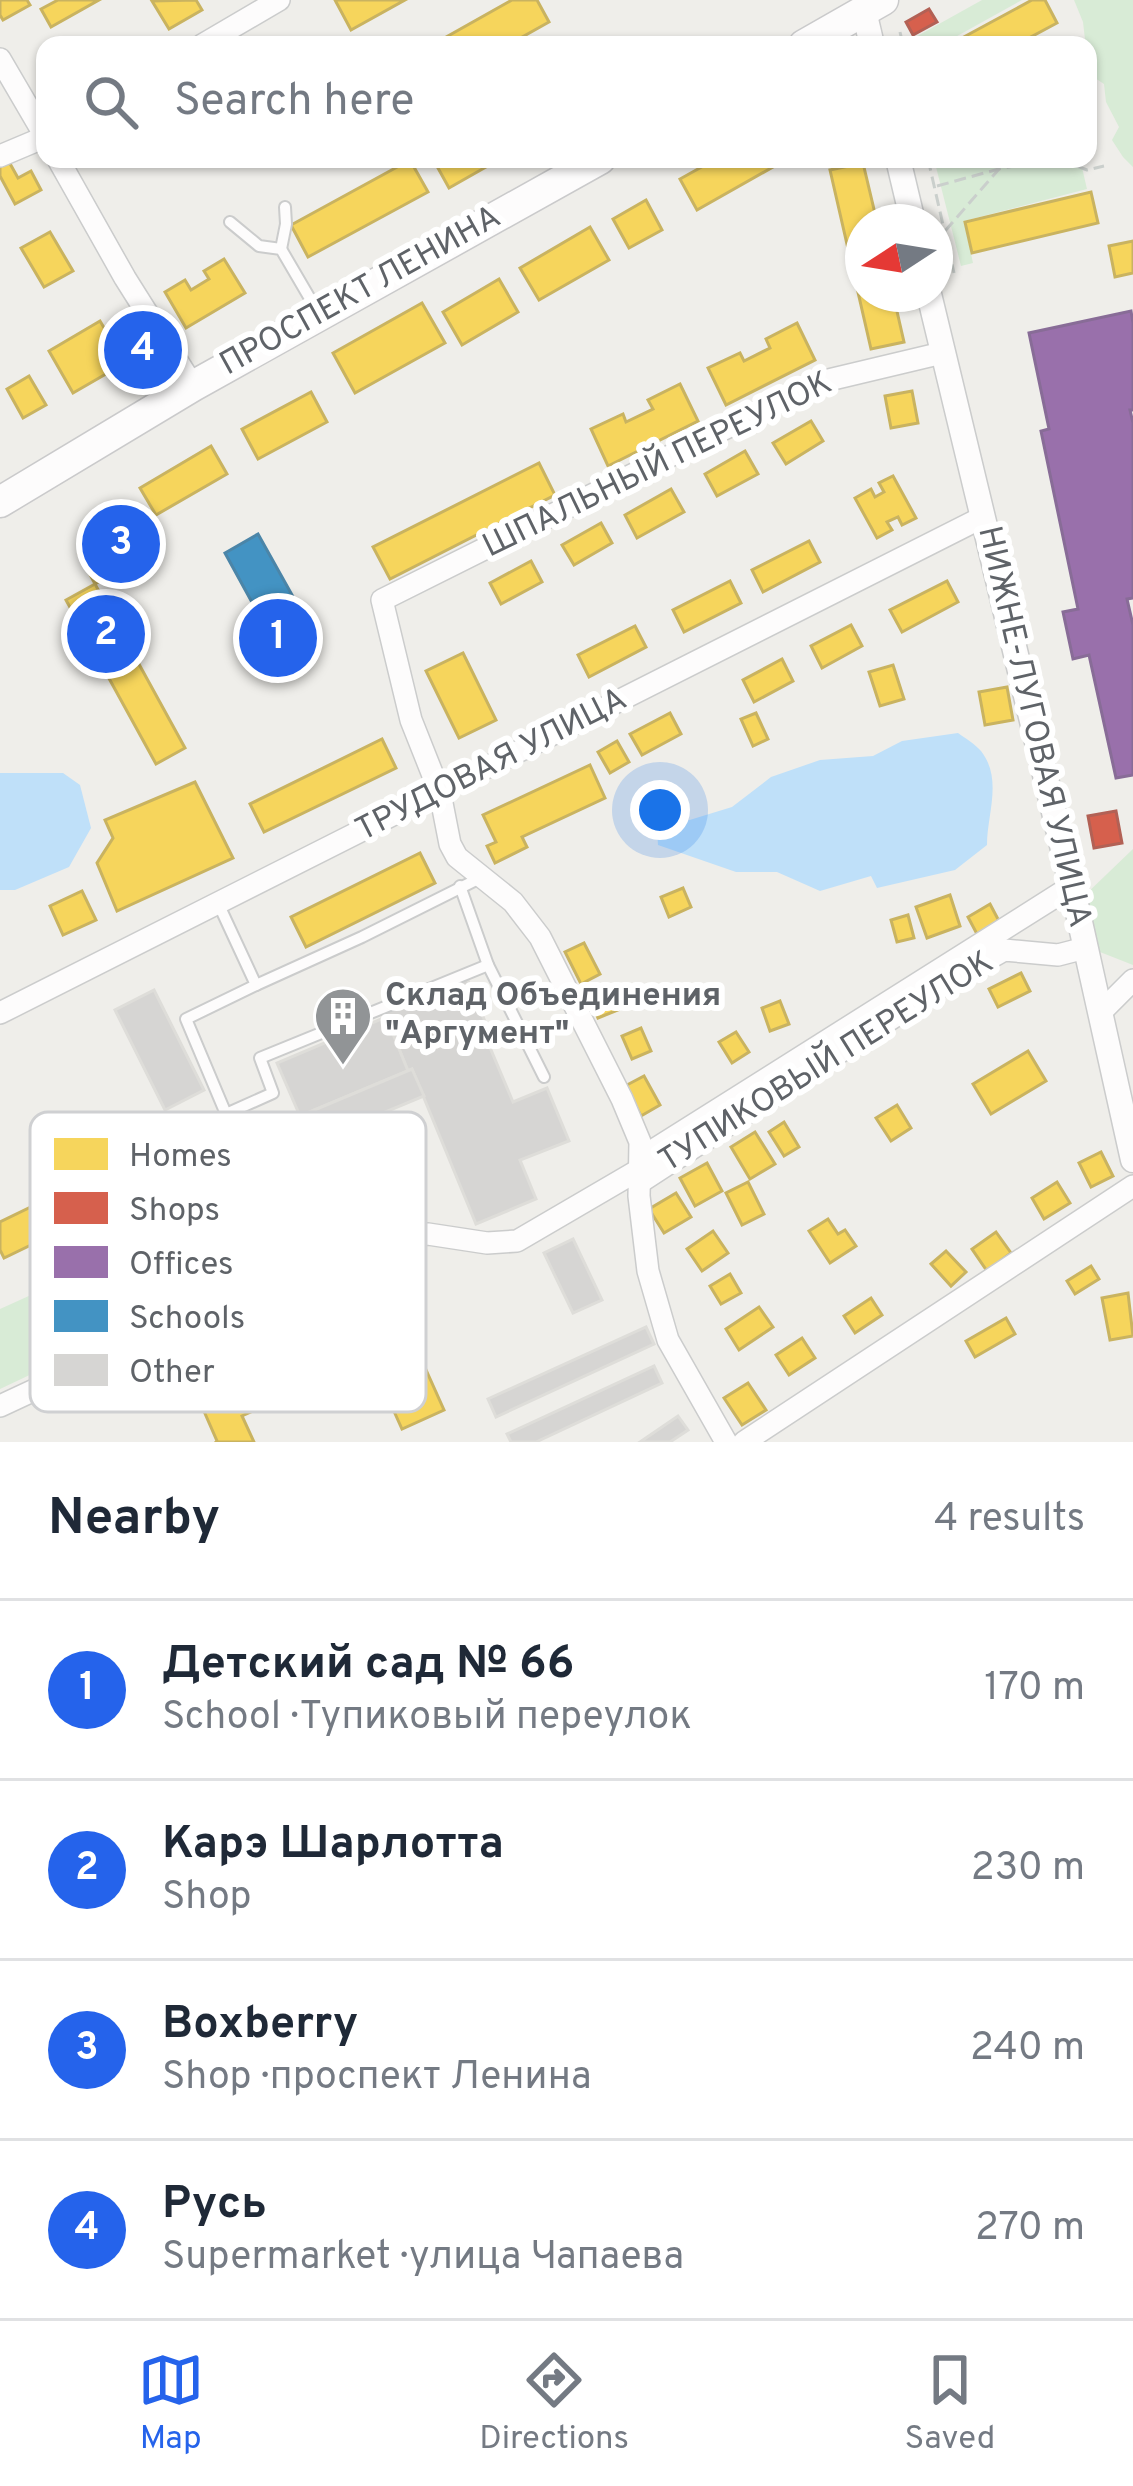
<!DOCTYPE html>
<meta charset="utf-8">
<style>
:root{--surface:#fff;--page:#f2f2f3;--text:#1f2937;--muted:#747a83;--line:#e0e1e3;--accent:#2563eb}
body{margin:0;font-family:Overpass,sans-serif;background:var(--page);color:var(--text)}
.compass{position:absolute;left:845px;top:204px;width:108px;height:108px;border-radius:50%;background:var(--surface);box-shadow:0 3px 9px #0004;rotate:258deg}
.you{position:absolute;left:660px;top:810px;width:42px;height:42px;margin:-30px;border:9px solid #fff;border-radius:50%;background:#1a73e8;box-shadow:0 0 0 18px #1a73e833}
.badge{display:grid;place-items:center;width:78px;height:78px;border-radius:50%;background:var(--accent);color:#fff;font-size:39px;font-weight:700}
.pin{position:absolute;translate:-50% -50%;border:6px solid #fff;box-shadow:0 3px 12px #0006}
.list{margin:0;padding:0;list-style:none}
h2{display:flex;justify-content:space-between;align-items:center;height:156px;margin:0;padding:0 48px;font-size:51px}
h2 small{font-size:39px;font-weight:400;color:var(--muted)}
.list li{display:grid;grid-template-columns:78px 1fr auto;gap:36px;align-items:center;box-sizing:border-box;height:180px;padding:0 48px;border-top:3px solid var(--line)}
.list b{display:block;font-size:45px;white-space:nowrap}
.list p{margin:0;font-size:39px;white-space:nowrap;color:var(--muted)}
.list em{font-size:39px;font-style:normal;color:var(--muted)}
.icon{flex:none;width:66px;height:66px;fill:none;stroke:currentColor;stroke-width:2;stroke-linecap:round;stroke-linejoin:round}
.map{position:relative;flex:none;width:1133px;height:1442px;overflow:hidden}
.search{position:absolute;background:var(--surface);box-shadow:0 3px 9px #0004;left:36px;right:36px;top:36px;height:132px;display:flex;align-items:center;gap:30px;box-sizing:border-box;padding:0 42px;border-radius:24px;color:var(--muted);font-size:45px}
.sheet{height:876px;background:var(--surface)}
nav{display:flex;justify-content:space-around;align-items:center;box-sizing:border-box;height:168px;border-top:3px solid var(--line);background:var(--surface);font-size:33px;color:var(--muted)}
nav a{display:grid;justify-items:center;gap:6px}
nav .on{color:var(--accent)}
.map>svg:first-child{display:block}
</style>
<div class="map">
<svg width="1133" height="1442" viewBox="0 0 1133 1442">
<rect width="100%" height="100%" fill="#efeeea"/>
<g fill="#d8ebd6">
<path d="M982,0h40l-81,45h-34l5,-6z"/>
<path d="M1074,0h59v167l-10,-10 -11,-17 7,-13 -13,-25 -2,-18 -15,-10 -6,-52z"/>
<path d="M934,159h146l7,30 -123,32 9,42 -12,3z"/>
<path d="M1133,849v116l-33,-13 -18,-54z"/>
<path d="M104,1262l29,64 -133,63v-80z"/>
</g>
<g fill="#bfe0f9">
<path d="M958,733c7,5 17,11 23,18 22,28 6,63 6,94l-32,25 -78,18 -6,-12 -51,15 -43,-19h-41l-78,-27 -1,-15 75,-23 39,-30 49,-17 53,-4 29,-15z"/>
<path d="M0,773h63l17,12 11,43 -22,39 -54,23h-15z"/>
</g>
<g fill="#f6d55c" stroke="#c9b360" stroke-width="3">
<path d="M0,0h27l3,5 -27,15 -3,-5z"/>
<path d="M58,0h41l-48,27 -10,-18z"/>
<path d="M196,0l6,10 -33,19 -17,-28z"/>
<path d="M335,0h70l-54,30z"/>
<path d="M512,0h25l12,22 -41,23h-76z"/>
<path d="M1032,0h13l12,23 -41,22h-67z"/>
<path d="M433,159h67l-51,29z"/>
<path d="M716,159h71l-90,51 -17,-31z"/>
<path d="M8,160l10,18 13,-7 10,19 -26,14 -15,-28v-11z"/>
<path d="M410,160l18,32 -120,65 -17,-32z"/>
<path d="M863,163l14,59h-14v72h30l11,48 -33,7 -41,-179z"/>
<path d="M1091,192l7,31 -126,30 -7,-31z"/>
<path d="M646,200l16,30 -33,18 -16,-29z"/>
<path d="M590,227l19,33 -70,40 -19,-32z"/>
<path d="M50,232l23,39 -29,16 -23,-39z"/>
<path d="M1133,241v32l-18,4 -6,-31z"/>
<path d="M224,259l21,34 -59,35 -21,-36 20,-12 6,10 18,-11 -5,-8z"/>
<path d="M499,279l19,33 -56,33 -19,-33z"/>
<path d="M422,303l23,40 -90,50 -22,-40z"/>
<path d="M100,321l25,42 -52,30 -24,-42z"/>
<path d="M797,323l18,37 -89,45 -18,-37 32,-15 4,8 26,-13 -4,-9z"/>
<path d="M29,376l17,29 -23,13 -16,-29z"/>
<path d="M680,384l18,37 -90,45 -17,-37 32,-15 3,8 27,-13 -5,-9z"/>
<path d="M912,391l6,32 -27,5 -6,-32z"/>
<path d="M311,392l16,30 -69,37 -16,-30z"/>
<path d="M811,421l12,20 -37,23 -13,-21z"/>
<path d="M211,446l16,28 -71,41 -16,-27z"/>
<path d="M745,451l13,23 -41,22 -12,-22z"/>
<path d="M539,463l16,32 -165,84 -17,-32z"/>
<path d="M893,476l23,42 -14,7 -4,-8 -11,5 5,8 -15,8 -22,-40 16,-9 4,8 9,-5 -5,-9z"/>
<path d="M671,489l13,23 -47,26 -12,-23z"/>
<path d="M601,523l11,20 -38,22 -12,-20z"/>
<path d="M127,527l17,30 -49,27 -16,-30z"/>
<path d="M809,541l11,21 -57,30 -11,-22z"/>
<path d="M531,561l11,21 -41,22 -11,-21z"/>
<path d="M730,581l11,22 -57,29 -11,-22z"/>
<path d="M947,581l11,21 -56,30 -12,-22z"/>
<path d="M95,584l90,164 -29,16 -90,-164z"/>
<path d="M851,625l11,21 -40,22 -11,-22z"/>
<path d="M635,626l11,21 -57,30 -11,-22z"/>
<path d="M463,653l33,67 -37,18 -33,-67z"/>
<path d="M782,659l11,22 -39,21 -11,-22z"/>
<path d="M893,665l11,34 -24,7 -11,-34z"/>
<path d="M1007,687l6,33 -28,5 -6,-33z"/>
<path d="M670,713l11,21 -39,21 -12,-21z"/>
<path d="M756,713l12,26 -15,7 -12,-27z"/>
<path d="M382,739l14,29 -132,64 -14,-28z"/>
<path d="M617,741l12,21 -19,11 -12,-21z"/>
<path d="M590,765l15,33 -83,39 5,10 -32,16 -8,-17 9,-4 -13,-27z"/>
<path d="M195,782l38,76 -116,53 -20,-48 16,-25 -8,-18z"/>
<path d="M420,853l15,30 -129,64 -15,-30z"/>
<path d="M683,888l8,19 -22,10 -8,-20z"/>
<path d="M82,891l14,29 -33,15 -13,-29z"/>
<path d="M950,895l10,31 -33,12 -11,-31z"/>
<path d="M990,904l10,19 -22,13 -10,-19z"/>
<path d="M908,915l6,23 -17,4 -6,-22z"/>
<path d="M584,943l16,31 -19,10 -16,-32z"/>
<path d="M1021,973l9,18 -32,16 -9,-18z"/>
<path d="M607,987l11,23 -20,8 -10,-23z"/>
<path d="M780,1001l9,23 -19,7 -8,-23z"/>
<path d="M641,1028l10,23 -19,8 -10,-23z"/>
<path d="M736,1032l13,20 -17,11 -13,-21z"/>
<path d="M1028,1051l18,30 -55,33 -18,-30z"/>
<path d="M644,1076l16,29 -19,11 -16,-30z"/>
<path d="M897,1105l14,23 -20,13 -15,-23z"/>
<path d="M784,1122l15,25 -15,9 -15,-24z"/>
<path d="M755,1132l20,32 -25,15 -19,-32z"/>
<path d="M1101,1152l12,24 -22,11 -12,-24z"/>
<path d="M138,1155l51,106 -29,13 -36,-74 -120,58 -4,-8v-28z"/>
<path d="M707,1163l15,28 -27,15 -15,-28z"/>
<path d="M748,1182l16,32 -22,11 -16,-32z"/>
<path d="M1057,1182l13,21 -26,16 -12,-21z"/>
<path d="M676,1193l15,24 -27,16 -15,-24z"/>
<path d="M828,1219l10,15 7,-4 11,16 -26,17 -21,-32z"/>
<path d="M713,1231l15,22 -26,18 -15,-22z"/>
<path d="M996,1232l15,21 -24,18 -15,-22z"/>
<path d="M946,1251l20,21 -15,14 -20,-22z"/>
<path d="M1091,1266l8,13 -24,15 -8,-13z"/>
<path d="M730,1274l11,19 -20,11 -11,-18z"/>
<path d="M1128,1293l5,43 -23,4 -8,-42z"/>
<path d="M871,1298l11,17 -27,18 -11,-17z"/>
<path d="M759,1307l14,20 -34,23 -13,-21z"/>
<path d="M390,1316l3,7 5,-2 6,13 5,-2 35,78 -42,19 -32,-71 -128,58 12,26h-38l1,-1 -21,-48 148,-66 4,8z"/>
<path d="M1006,1318l9,16 -40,23 -9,-16z"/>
<path d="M802,1338l13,20 -26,17 -13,-20z"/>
<path d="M748,1383l18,27 -24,15 -18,-27z"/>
</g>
<g fill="#d6604d" stroke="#b26155" stroke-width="3">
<path d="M929,9l8,13 -24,13 -7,-13z"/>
<path d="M141,329l19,34 -15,8 -18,-34z"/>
<path d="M1116,811l6,32 -28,5 -6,-32z"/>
</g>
<path fill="#9970ab" stroke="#886c97" stroke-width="3" d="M1131,311l2,12v87h-3l3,13v175l-6,1 6,26v150l-17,3 -27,-123 -16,4 -10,-47 15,-3 -37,-178 8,-2 -20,-96z"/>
<path fill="#4393c3" stroke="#4b85a8" stroke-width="3" d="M258,534l53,95 -34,19 -52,-95z"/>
<g fill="#d6d5d3" stroke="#deddd9" stroke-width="3">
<path d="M467,978l24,58 -5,2 27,64 34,-14 22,53 -49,19 16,39 -60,25 -64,-155 -4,2 -24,-59z"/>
<path d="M154,990l50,100 -39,20 -50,-100z"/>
<path d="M386,1017l22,54 -108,45 -23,-53z"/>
<path d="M412,1069l12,27 -113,47 -11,-27z"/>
<path d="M573,1239l29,61 -29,13 -29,-60z"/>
<path d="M646,1327l8,17 -158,73 -8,-18z"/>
<path d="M654,1366l8,17 -126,59h-25l-4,-8z"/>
<path d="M678,1416l10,14 -18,12h-30z"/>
</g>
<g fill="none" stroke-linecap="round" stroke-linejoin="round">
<g stroke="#cbcccc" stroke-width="14">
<g id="service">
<path d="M230,222l29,24 22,3 38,65"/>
<path d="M281,249l5,-25 -1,-17"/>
<path d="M460,886l28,79 56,112"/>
<path d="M218,903l38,82 -70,34 40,95 47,-21 -13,-35 228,-93"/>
<path d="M256,985l106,-48 118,-59"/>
</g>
</g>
<g stroke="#cbcccc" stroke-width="24">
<g id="minor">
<path d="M202,45l77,-45"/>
<path d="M0,59l45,77"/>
<path d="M0,156l45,-19"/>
<path d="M58,159l67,119 68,108"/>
<path d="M0,1013l983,-496"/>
<path d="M1100,1013l33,-33"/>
<path d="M641,1158l431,-272"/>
<path d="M642,1181l304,-198 58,-33 54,5 27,-7"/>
<path d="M0,1406l341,-159 25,-9 62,-4 59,9 30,-2 125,-73"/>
<path d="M726,1442l-58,-102 -20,-69 -9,-75 1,-54 -18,-43 -82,-162 -27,-35 -56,-45 -7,-13 -10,-51 -29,-73 -29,-120 434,-217 126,-30"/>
<path d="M744,1442l389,-256"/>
</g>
</g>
<g stroke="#cbcccc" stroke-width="27">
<g id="tertiary">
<path d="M864,11l8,34"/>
<path d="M898,159l15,63"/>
<path d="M929,294l145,601 59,265"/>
</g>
</g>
<g stroke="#cacacb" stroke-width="33">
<g id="secondary">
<path d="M804,45l79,-45"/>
<path d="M0,502l193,-116 407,-227"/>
</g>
</g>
<g stroke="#cacfcc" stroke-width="3" stroke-dasharray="12 6" stroke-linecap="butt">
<path d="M900,32l3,13"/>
<path d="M928,159l26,114"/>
<path d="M1060,159l27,11 17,-4"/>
<path d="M937,186l62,-17 -6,-10"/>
<path d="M945,231l54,-62 49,-10"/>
</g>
<use href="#service" stroke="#fdfcfc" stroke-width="10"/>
<use href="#minor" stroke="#fdfcfc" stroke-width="21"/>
<use href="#tertiary" stroke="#fdfcfc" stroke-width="24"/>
<use href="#secondary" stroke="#fdfcfc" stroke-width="30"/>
</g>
<defs>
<g id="building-pin" transform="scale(3)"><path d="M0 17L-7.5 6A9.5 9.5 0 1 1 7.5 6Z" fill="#919496" stroke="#fff"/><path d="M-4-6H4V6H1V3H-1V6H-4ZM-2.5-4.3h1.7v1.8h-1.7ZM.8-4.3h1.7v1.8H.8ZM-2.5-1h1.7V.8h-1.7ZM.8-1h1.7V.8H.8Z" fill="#fff"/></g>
</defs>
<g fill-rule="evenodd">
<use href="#building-pin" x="343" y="1016"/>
</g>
<g text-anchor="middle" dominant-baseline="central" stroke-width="12" stroke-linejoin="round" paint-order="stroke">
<g font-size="33" fill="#5f6368" stroke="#fff">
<text transform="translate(361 292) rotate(-29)">ПРОСПЕКТ ЛЕНИНА</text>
<text transform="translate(658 466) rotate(-26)">ШПАЛЬНЫЙ ПЕРЕУЛОК</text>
<text transform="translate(1033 727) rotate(77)">НИЖНЕ-ЛУГОВАЯ УЛИЦА</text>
<text transform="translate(492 766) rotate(-27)">ТРУДОВАЯ УЛИЦА</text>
<text transform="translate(827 1063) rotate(-32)">ТУПИКОВЫЙ ПЕРЕУЛОК</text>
</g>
<g font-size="33" font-weight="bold" fill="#5f6368" stroke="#fff" text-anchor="start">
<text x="385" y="997">Склад Объединения<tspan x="385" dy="38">"Аргумент"</tspan></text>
</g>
</g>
<rect x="30" y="1112" width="396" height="300" rx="18" fill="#fff" stroke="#cfd0d2" stroke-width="3"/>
<rect x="54" y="1138" width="54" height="32" fill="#f6d55c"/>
<rect x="54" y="1192" width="54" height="32" fill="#d6604d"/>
<rect x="54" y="1246" width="54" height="32" fill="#9970ab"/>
<rect x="54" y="1300" width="54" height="32" fill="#4393c3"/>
<rect x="54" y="1354" width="54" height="32" fill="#d6d5d3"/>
<g font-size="33" fill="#5f6368">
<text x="129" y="1166">Homes</text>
<text x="129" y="1220">Shops</text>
<text x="129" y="1274">Offices</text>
<text x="129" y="1328">Schools</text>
<text x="129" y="1382">Other</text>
</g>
</svg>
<svg class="compass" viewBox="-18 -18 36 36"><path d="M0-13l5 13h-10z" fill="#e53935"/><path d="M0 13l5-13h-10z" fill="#747a83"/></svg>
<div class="you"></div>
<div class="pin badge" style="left:278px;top:638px">1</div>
<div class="pin badge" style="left:106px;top:634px">2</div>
<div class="pin badge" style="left:121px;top:544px">3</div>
<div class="pin badge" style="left:143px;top:350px">4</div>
<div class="search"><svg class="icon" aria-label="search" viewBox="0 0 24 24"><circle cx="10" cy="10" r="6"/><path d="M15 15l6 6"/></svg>Search here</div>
</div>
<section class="sheet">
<h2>Nearby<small>4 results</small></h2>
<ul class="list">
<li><span class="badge">1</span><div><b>Детский сад № 66</b><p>School · Тупиковый переулок</p></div><em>170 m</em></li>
<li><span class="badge">2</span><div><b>Карэ Шарлотта</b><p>Shop</p></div><em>230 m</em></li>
<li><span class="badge">3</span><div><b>Boxberry</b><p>Shop · проспект Ленина</p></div><em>240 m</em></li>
<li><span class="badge">4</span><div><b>Русь</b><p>Supermarket · улица Чапаева</p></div><em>270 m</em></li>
</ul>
</section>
<nav>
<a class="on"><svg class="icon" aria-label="map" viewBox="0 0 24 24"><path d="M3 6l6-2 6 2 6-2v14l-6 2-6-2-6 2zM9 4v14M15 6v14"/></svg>Map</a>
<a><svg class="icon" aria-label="directions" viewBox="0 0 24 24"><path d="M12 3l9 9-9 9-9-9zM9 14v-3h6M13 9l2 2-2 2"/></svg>Directions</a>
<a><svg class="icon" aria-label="saved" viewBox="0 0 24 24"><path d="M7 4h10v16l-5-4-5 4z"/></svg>Saved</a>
</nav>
